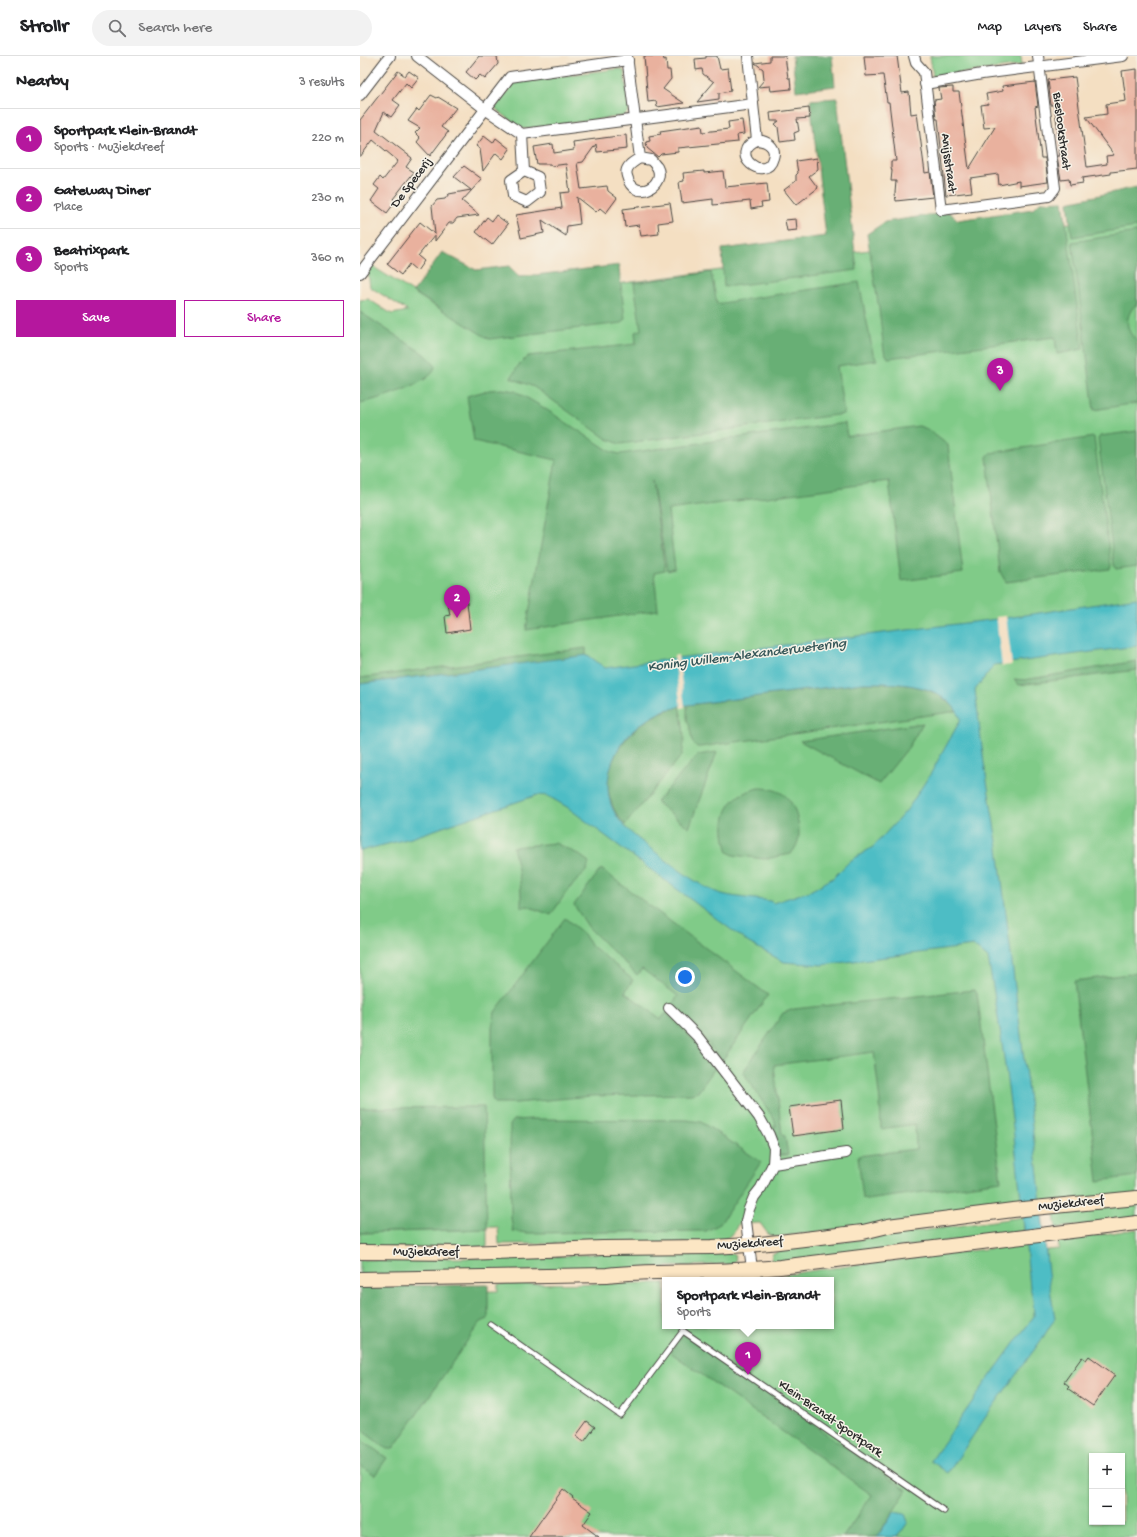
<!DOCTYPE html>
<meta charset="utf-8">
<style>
:root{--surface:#fff;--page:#f2f2f2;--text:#202124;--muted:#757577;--line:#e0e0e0;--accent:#b5179e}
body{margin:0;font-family:"Gochi Hand",sans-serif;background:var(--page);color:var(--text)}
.controls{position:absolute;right:12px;bottom:12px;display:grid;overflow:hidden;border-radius:0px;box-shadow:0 1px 3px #0004}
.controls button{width:36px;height:36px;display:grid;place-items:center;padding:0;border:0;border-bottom:1px solid var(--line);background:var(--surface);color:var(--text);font:20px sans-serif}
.you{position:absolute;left:325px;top:921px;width:14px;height:14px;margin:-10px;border:3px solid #fff;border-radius:50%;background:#1a73e8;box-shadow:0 0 0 6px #1a73e833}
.badge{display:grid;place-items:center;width:26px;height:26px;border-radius:50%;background:var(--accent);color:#fff;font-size:13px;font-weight:700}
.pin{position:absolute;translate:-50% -33px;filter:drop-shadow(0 1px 2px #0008)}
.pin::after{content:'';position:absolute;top:21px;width:14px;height:12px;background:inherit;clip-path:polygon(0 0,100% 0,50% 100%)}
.popup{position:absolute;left:302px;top:1221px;width:172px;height:52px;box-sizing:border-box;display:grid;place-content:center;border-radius:0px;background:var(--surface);filter:drop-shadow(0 1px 3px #0005);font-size:13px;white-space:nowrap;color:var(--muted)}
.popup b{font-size:15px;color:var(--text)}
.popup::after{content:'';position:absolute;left:50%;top:100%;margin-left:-8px;border:8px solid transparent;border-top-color:var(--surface)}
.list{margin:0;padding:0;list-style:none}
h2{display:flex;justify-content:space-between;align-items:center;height:52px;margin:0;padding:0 16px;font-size:17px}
h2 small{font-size:13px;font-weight:400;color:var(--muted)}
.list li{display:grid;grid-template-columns:26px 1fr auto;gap:12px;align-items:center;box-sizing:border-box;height:60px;padding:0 16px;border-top:1px solid var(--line)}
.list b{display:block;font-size:15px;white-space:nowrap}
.list p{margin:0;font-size:13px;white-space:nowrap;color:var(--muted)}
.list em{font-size:13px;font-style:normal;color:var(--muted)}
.actions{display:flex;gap:8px;padding:12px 16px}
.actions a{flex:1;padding:9px 0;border:1px solid var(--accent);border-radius:0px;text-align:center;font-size:14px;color:var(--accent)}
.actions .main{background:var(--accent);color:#fff}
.icon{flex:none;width:22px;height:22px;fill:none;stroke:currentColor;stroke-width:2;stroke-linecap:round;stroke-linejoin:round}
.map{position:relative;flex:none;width:777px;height:1481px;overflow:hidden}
header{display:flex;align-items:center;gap:24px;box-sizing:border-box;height:56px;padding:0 20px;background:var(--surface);border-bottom:1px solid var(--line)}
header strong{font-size:19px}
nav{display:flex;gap:22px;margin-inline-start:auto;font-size:14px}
.search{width:280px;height:36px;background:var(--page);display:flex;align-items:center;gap:10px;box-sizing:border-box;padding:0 14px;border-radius:22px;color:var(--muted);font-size:15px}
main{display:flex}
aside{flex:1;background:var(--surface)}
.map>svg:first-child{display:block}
</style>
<header>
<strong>Strollr</strong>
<div class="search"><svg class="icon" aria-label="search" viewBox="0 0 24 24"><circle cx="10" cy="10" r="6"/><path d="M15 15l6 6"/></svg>Search here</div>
<nav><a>Map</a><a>Layers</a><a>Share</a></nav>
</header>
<main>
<aside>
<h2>Nearby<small>3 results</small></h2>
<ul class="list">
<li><span class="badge">1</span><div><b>Sportpark Klein-Brandt</b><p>Sports · Muziekdreef</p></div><em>220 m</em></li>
<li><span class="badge">2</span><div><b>Gateway Diner</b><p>Place</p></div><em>230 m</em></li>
<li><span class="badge">3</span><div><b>Beatrixpark</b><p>Sports</p></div><em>360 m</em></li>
</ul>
<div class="actions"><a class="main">Save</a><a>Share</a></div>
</aside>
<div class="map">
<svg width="777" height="1481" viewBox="0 0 777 1481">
<rect width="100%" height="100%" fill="#f7f3e8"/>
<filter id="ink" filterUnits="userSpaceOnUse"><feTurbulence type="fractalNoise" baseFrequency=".025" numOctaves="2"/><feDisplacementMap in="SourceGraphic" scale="8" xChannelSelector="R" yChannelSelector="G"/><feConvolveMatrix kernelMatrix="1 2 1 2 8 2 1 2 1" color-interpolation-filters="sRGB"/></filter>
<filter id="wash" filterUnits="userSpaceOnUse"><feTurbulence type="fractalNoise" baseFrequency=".012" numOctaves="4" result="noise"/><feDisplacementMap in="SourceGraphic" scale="16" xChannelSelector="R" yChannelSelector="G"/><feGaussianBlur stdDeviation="0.9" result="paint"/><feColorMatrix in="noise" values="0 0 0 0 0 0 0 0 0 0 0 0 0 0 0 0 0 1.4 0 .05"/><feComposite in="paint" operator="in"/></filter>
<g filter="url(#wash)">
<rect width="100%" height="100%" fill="#f4dfc2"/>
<g fill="#80cb88" stroke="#567b5a" fill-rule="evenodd">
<path d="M570,0h91l1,9 -89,12z"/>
<path d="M257,13h4l3,2 6,39 -6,6 -99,13 -6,-2 -24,-19 2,-4 18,-22 3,-1z"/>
<path d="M777,158v982l-362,41 -7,-3 -8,-11 -22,1c-5,12 -13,17 -26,19l-213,1 -1,-17 -138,2v-911l7,-1 -7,-5v-12l8,-1 24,15 16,-3 -38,-24 -2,-14 4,-7 66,42z"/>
<path d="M777,1148v15l-81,9 -2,-14z"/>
<path d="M663,1161l1,14 -248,33 -5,-4 1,-6 9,-4z"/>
<path d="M127,1173v18l-127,2v-16z"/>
<path d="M777,1173v308h-777v-243l138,-3v-7l167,-1v43h166v-46l-54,-1 7,-4 33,-5 209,-26 1,10 20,-3v-1l12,-1 -1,-8zM732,1400h30v66h-30z"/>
<path d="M246,1197h122l6,2 2,4 -3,5 -119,5 -254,6v-15l46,-2h129z"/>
</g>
<g fill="#68af74" stroke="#4a6d50">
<path d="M432,0h40l3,30 -39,5z"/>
<path d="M477,42l20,172 -133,17 -2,-38 104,-13 -16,-136z"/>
<path d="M777,131v40l-65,10 -4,-35z"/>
<path d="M703,145l20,148 -26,5 -2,-17 -167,21 -4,-7 -5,-42 -12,-75 18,-12 64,-10 9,8 75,-11 7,-7z"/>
<path d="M777,176v72c-12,9 -13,27 0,36v63l-43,7 -22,-168z"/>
<path d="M82,196l34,18 33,-4 10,11 101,-12 -1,3 6,51 -3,4 -133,16 -76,-47z"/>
<path d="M351,216l6,32 17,-3 125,-19 14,71 4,7 -40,6 7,48 -224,30 -13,-5 -73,-52 -23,-9 7,-12 10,-10 108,-12 -1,-12 6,-2 -7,-47z"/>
<path d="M0,256l64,42 10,10 1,2c0,1 -2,6 -2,6 -9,13 -57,28 -73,31z"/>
<path d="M143,333l12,2 26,15 70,46 9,2 225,-31 2,13 72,-10 8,3 21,16 15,128 -62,8 -12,-100 -221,29 7,59 -8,2 -15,-90 13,90 -11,2 4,37 -132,20 30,-170 -82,-19 -7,-45 22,-6z"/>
<path d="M777,375v135l-21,3 -2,-4 -16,-126 2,-3z"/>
<path d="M734,381l17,129 -1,3 -104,13 -6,-10 -13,-115 3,-4z"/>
<path d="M226,592v8l-226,28v-6z"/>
<path d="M777,605v9l-118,15 -5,-6 10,1z"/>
<path d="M503,627c36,0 69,-1 95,28l-258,36h-3l-5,-5 -2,-14 -3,-9v-14z"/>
<path d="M319,650c4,16 7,33 3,49l-57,70c-33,-37 -14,-81 24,-106 5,-3 10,-6 16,-8 5,-3 10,-1 14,-5z"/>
<path d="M563,667l-15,25 -29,36 -79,-43z"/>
<path d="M357,696l-28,76 -33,-26 42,-47z"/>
<path d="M398,732c25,0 35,10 40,34 1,6 2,15 -1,22 -1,3 -4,7 -6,10l-26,5 -32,-4 -5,-3c-6,-19 -8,-44 12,-57 5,-3 12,-5 18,-7z"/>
<path d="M195,787l23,11 11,8 -2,8 -20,21 -16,24 -24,-9 -6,2c1,-23 -3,-39 -8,-61z"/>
<path d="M241,813l167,126 -46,66 -21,-27 -29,-30 6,-8 -36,-27 -5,6 -48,-47 -15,-23z"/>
<path d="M205,862l19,16 6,10 43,36 -8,12 36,27 5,-6 28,28 21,27 -17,24 -7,2 -101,2 -74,7h-22l-2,-5v-71l3,-15z"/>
<path d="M777,917v203l-39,5 -24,-200z"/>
<path d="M614,934l3,3 24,188 -134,19 -4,-1 -5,-43 58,-7 -1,-25 -34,5 -1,-27 -6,-50 -100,13 8,70 3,1 3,19h-10l-6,-28 4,-1 -2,-7 -31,-47 40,-59 11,-4z"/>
<path d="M124,1051l3,122 -127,4v-125z"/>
<path d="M173,1063l153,1 15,2 60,40 -41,62 -14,7 -179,2 -14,-2 -2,-13 -1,-93 4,-5z"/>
<path d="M128,1229v34l-7,3 -7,9 -81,118h-6l-27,-20v-143z"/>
<path d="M323,1278l224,156 -30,47h-34l29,-42 -202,-143z"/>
<path d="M0,1383l27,19 -12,17 -15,-10z"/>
</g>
<g fill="#4ebdc5" stroke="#3c7478" fill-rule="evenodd">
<path d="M777,542v48l-143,19 -19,25 9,73 14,85 40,326 11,109 6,35 -13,21 -53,73 -41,61 -17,-12 55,-79 48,-66 -1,-17 -3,-12c-11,-110 -22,-220 -42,-329l-14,-12 -152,19 -38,-3 -35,-19 -182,-136 -19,-11 -11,-1 -126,43 -51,13v-167l228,-29 17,13 72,-10 329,-40zM503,627c35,0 82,-1 98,36l-30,54 -24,37 -34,37 -23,14 -17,17 -23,13 -37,12 -3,-2c-16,-3 -39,-3 -54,-9 -20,-8 -36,-22 -53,-34 -16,-13 -37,-26 -47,-43 -14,-23 -8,-51 6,-72 10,-14 27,-26 43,-33 5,-2 10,0 14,-4z"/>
<path d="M534,1456l11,2 3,8 -10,15h-21z"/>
</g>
<g fill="#f4dfc2">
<path d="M646,560l6,49 -10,1 -6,-49z"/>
<path d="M318,599l7,52 -4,1 -7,-52z"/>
</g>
<g id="blocks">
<g fill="#e9b19e">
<path d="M119,0h18l1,8 -13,15 -5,-4 -5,5 -9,-8z"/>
<path d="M284,0h19l1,4 2,-1 1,11h3l1,9 -8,10 21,14 -27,4 -1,-6 -8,1z"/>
<path d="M346,0h11l3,13 8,-1 3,23 -12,2v6l-22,3 17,-20 -11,-8 -1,-5 -6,1 -1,-11 11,-1z"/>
<path d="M410,0h15l3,22h2l1,11 -20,2 -1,-5 -12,1 6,-7 -1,-11 -8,-6 15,-2z"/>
<path d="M504,0h33l5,37 7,-1 2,22 6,-1 8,60 5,-1 3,25 -37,4 -1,-8 1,-12h-5l1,-10 -1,-4v-6h5l-7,-59h-2l-4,-27 -17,1z"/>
<path d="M777,13v100l-26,3v2l-29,4 1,5 -13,2 -1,-6 -8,1 -4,-24h3l-3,-32 -3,-19h-3l-3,-25 27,-3 12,90 20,-3 -1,-8 8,-1 -28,-38 21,-3 -1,-10 20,-3 -4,-30z"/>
<path d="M38,15l7,5 4,-5 10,7 -8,10 -5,-5 -13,17 7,5 -9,12 -7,-5 -8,18 36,28 -6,9 8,5 -21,27 3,2 -9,12 -16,-12 8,-12 -5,-4 6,-8 3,3 15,-19 -25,-21 -13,17v-37z"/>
<path d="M675,26l3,24 -3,1 6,51h4l3,24 -29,4v-5l-20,4 -1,-11 -28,4 2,14 -26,3 -8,-76h-2l-2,-19 7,-1 -2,-11 14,-1v5h6l10,77 26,-42 -11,1 -3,-23 7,-1 -2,-10 17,-3 -1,-5z"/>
<path d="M71,39l6,3 1,-1 18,11 -15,19 7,5 -18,24 -13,-14 3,-4 -5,-5 5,-5 -12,-7 9,-12 2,2z"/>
<path d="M449,52l1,10 -13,1 2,12 -5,2 1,7 -15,2 -2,-15 -3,-3 4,-3h-8l-1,-8z"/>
<path d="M382,64l2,14 -7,1 1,7 -60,6v4l-17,2 -3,3 -11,-9 -1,-6 4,-1 -1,-5 12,-2 -1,-3 42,-6 1,7 26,-3 -1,-7z"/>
<path d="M266,79l1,14 -30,3 -1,-8 -13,18 -6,1 4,26 26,-3 1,5 9,7 -11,15 -6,-5 -4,4 -19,-15 3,27 -13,2 -1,10 -24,-16 2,13 -23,5 -5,-23 46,-7 -2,-15 10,-1 -4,-28 -15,2 -1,-2h-13l-3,-17 19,-3 1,9 20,-3 -1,-8z"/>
<path d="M124,80l9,7 3,-5 14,11 -7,10 -7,-6 -13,18 -3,-22 -4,-3z"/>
<path d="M457,102l1,11 -9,7 9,12 -22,17 -12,-15 12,-9v-6l2,-2 -2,-12z"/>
<path d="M104,110l18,13 -20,22 17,14 -22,3 -4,5h-4l-14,18v-6l-17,21 6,5 -7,10 -8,-7 -8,11 -14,-11 33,-42 15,12 -3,-28 5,-6 8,-1 4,-5 22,-4 -17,-13z"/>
<path d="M344,115v2l19,-2 2,16 42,-4 2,19 -8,1 1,4 -11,2 -1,-8 -37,4v-6l-31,4 -3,-21 5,-1 -1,-8z"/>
<path d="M310,147l3,18 -15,2 1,11 -18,2 -2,-11 -14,2 -2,-18z"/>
<path d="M136,159l12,9 -16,21 -16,-13 11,-15 5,4z"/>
<path d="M436,163l1,11 -10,1 -2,-11z"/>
<path d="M107,546l3,27 -23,4 -2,-17 5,-1 -2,-11z"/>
<path d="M481,1044l3,29 -51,7 -4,-29z"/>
<path d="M729,1300l26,19 -22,31 -26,-18 2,-2 -5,-4 18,-25 4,3z"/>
<path d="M227,1365l8,6 -11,15 -8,-6z"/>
<path d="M203,1433l10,8 -1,1 20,14 -9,13 16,12h-70z"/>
</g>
</g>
</g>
<g filter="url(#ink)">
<use href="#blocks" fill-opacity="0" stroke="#494642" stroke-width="1"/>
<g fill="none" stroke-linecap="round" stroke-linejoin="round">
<g stroke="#494642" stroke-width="7">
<path id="lane" d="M130,1268l130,91 63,-84 261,180"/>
</g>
<g stroke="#494642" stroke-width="12">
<g id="street">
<path d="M57,0l68,53 37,25 231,-30 -5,-48"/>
<path d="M267,0l13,102 11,2c2,2 4,5 6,7 10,18 -23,37 -30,9 -3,-9 6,-14 13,-18"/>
<path d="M554,0l2,7 8,9 17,138 108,-14 6,-8 -17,-132"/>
<path d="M565,28l57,-10 141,-18"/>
<path d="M0,39l30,-39"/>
<path d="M393,48l4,36c-31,14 9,44 16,18 4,-11 -6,-17 -16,-18"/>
<path d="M162,78l2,37 14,6 2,15 -13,10 -14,-6 -2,-16 13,-9"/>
<path d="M0,217l150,-196 118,-17"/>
<path d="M309,952l28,28 62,81 10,18 5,13 -1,16"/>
<path d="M392,1213l-6,-48 3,-12 5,-12 7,-9 12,-24 73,-11"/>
</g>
</g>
<g stroke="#494642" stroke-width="16">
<g id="secondary">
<path d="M0,1196l104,1 139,-5 109,-1 37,-2 30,-3 84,-10 25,-6 125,-16 124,-12"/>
<path d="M0,1223l247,-4c34,-4 68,-3 102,-4 23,0 47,-2 71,-4l357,-44"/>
</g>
</g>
<use href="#lane" stroke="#fff" stroke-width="5"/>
<use href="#street" stroke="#fff" stroke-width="10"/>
<use href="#secondary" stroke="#fce6c4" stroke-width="14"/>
</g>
</g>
<g text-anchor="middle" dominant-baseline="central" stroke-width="3" stroke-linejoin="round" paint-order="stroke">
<g font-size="13" fill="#2b2b2b" stroke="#f7f3e8">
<text transform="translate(701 75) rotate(83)">Bieslookstraat</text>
<text transform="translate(588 107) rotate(83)">Anijsstraat</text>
<text transform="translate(52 127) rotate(-53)">De Specerij</text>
<text transform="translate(711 1148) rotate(-6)">Muziekdreef</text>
<text transform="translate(390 1188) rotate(-4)">Muziekdreef</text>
<text x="66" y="1196">Muziekdreef</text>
<text transform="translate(470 1363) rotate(35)">Klein-Brandt Sportpark</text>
</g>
<g font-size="14" font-style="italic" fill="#365759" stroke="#f7f3e8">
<text transform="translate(387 600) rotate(-7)">Koning Willem-Alexanderwetering</text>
</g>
</g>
</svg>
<div class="controls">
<button>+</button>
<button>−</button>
</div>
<div class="you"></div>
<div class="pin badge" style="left:388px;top:1319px">1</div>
<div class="popup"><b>Sportpark Klein-Brandt</b>Sports</div>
<div class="pin badge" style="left:97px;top:562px">2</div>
<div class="pin badge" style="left:640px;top:335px">3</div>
</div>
</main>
